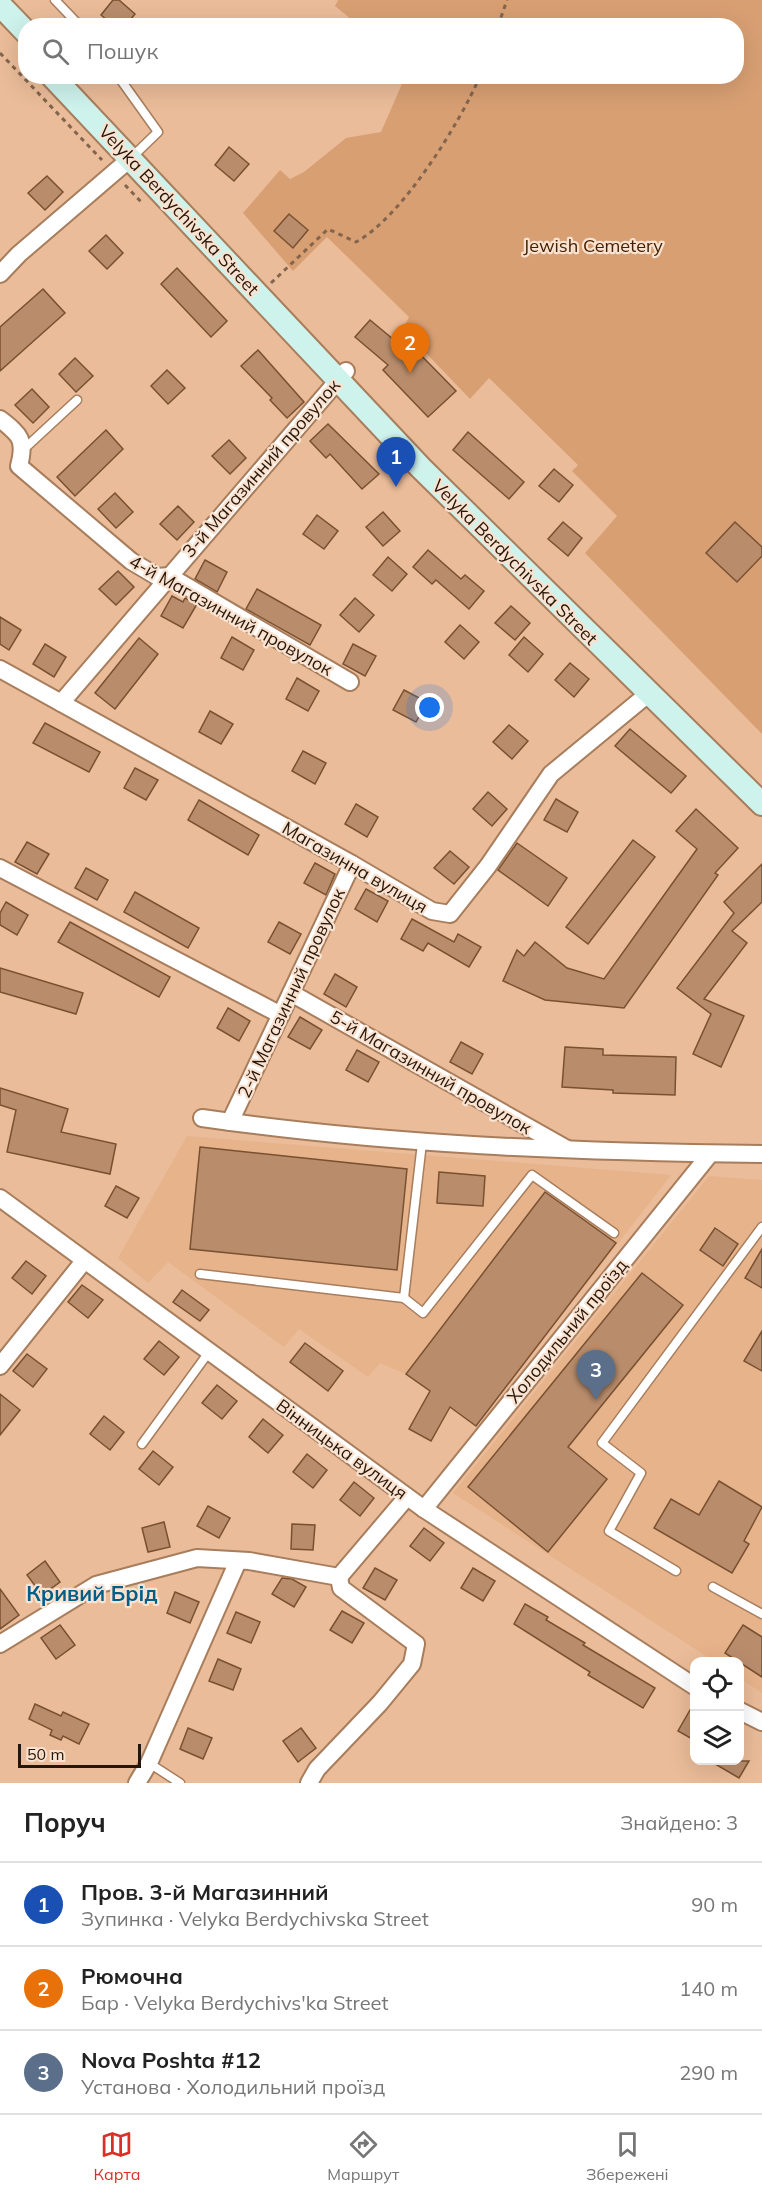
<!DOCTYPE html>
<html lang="uk">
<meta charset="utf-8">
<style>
:root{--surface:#fff;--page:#f6f6f6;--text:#222;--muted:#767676;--line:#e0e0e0;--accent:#d93025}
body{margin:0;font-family:Mulish,sans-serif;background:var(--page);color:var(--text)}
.controls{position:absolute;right:18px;bottom:18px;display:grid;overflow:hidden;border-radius:12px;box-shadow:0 6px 24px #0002}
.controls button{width:54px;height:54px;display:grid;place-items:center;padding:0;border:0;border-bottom:2px solid var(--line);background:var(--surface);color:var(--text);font:30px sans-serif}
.scale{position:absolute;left:18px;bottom:15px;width:123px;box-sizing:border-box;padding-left:6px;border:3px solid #261609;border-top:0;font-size:16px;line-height:21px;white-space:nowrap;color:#261609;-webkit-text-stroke:4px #fae2d0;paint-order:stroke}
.you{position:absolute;left:430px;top:708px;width:21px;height:21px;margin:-15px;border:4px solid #fff;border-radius:50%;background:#1a73e8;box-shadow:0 0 0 9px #1a73e833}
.badge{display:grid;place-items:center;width:39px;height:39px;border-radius:50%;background:var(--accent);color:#fff;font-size:20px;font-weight:700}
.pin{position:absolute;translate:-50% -50px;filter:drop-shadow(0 2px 3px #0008)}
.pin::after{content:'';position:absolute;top:32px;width:21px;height:18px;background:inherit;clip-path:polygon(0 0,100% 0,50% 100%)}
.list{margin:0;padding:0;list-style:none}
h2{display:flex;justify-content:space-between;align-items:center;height:78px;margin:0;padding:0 24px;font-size:26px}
h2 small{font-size:20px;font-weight:400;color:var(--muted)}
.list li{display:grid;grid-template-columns:39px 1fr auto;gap:18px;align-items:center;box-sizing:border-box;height:84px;padding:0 24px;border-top:2px solid var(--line)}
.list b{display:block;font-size:22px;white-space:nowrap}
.list p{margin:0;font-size:20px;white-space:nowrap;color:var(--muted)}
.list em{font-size:20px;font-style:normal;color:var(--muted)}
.icon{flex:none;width:33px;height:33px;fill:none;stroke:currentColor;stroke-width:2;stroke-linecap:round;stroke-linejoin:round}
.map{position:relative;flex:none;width:762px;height:1783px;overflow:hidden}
.search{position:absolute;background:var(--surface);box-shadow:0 6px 24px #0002;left:18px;right:18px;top:18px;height:66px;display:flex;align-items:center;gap:15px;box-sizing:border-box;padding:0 21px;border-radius:24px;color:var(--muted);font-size:22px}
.sheet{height:330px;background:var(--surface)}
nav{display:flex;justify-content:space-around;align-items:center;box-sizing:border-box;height:84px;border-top:2px solid var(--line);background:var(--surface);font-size:16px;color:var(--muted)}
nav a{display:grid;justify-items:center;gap:3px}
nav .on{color:var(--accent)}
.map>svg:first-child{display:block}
</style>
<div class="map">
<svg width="762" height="1783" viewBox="0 0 762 1783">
<rect width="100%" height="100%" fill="#eabc99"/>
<g fill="#e7b38b">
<path d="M187,1136l484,39 -195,251 -70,-52 -26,-11 -12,14 -69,-48 -15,18 -116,-85 -20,21 -30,-25z"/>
<path d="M709,1176l53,4v513l-22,-15v-16l-26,-1 -261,-168z"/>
</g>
<path fill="#d89f73" d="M338,0h424v734l-177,-181 32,-37 -45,-45 6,-6 -89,-87 -19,21 -67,-70 6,-12 -82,-80 -34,34 -50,-58 37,-43 10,9 14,-7 42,-34 35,-6 24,-55 331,-1v-50l-378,-1 -23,-19z"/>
<g fill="#b98d6c" stroke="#795131" stroke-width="1.5">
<path d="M113,0h6l16,14 -10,12h-11l-13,-11z"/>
<path d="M229,147l20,17 -15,17 -19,-16z"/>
<path d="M47,176l16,16 -18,18 -17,-17z"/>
<path d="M289,214l19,16 -15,18 -19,-17z"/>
<path d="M106,235l17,18 -16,16 -18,-18z"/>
<path d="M177,268l50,53 -16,16 -50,-53z"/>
<path d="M43,289l22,24 -65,58v-44z"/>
<path d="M370,320l35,29 5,-5 46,47 -28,26 -45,-47 5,-5 -33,-28z"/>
<path d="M258,350l46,52 -17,16 -17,-18 2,-2 -31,-32z"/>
<path d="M75,358l18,18 -17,16 -17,-18z"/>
<path d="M167,370l18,18 -17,16 -17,-18z"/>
<path d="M32,389l17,18 -16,16 -18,-18z"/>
<path d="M328,424l51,50 -17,15 -32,-35 -4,4 -16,-17z"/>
<path d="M106,430l17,19 -48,47 -18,-19z"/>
<path d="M468,432l56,50 -15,17 -56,-49z"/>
<path d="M229,440l17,18 -16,16 -18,-18z"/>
<path d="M554,469l19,16 -14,17 -20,-16z"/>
<path d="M115,493l18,19 -17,16 -18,-19z"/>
<path d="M178,506l16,16 -17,18 -17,-16z"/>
<path d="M383,512l17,19 -17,15 -17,-19z"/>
<path d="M317,515l21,16 -14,18 -21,-15z"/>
<path d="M563,522l19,16 -14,18 -20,-17z"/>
<path d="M735,522l27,25v9l-25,26 -31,-29z"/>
<path d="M428,550l33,29 4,-4 19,16 -15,18 -33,-29 -4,4 -19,-17z"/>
<path d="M388,557l19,17 -15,17 -19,-16z"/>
<path d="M205,560l22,12 -10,20 -22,-13z"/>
<path d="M118,571l16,16 -18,18 -17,-16z"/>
<path d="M257,589l64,36 -11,20 -64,-36z"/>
<path d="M172,596l11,6 2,-4 12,6 -14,24 -22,-12z"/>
<path d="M355,598l19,17 -15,17 -19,-17z"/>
<path d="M511,606l19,17 -15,17 -20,-17z"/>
<path d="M0,617l21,13 -12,20 -9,-6z"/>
<path d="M460,625l19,17 -15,17 -19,-17z"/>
<path d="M232,637l22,13 -11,20 -22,-12z"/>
<path d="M524,637l19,17 -15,18 -19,-17z"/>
<path d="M139,638l19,16 -43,55 -20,-16z"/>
<path d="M45,644l21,13 -12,20 -21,-13z"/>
<path d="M353,644l23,12 -11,20 -22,-12z"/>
<path d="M570,663l19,16 -15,18 -19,-17z"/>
<path d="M297,678l22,13 -11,20 -22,-12z"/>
<path d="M404,690l23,12 -11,20 -23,-12z"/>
<path d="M210,711l23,13 -12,20 -22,-12z"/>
<path d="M45,723l55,29 -11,20 -56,-29z"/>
<path d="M509,725l19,16 -16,18 -19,-17z"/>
<path d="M630,729l56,47 -15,17 -56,-47z"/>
<path d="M303,751l23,12 -11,21 -23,-13z"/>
<path d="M135,768l23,12 -12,20 -22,-12z"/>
<path d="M488,792l19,17 -15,17 -19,-17z"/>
<path d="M556,799l22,13 -11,20 -23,-12z"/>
<path d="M199,800l60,35 -11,20 -60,-35z"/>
<path d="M356,804l22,13 -11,20 -22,-13z"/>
<path d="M696,809l42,39 -23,25 3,2 -94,133 -79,-8 -42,-19 14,-31 7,6 11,-14 32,26 37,11 93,-130 -21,-18z"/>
<path d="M633,840l22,17 -67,87 -22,-17z"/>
<path d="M27,842l22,12 -12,20 -22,-12z"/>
<path d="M517,843l50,35 -19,28 -50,-36z"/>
<path d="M450,851l19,16 -15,17 -20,-16z"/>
<path d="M315,863l20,11 -9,21 -22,-12z"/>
<path d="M762,864v38l-30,29 15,12 -43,56 40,17 -23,51 -28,-13 18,-40 -34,-26 57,-75 -10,-11z"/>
<path d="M86,868l22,12 -11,20 -22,-12z"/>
<path d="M366,889l22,12 -11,21 -22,-13z"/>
<path d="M135,892l64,36 -11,20 -64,-36z"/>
<path d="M6,902l22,13 -11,20 -17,-10v-12z"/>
<path d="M412,919l42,23 4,-8 23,13 -12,20 -41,-24 -5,8 -22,-12z"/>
<path d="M70,922l100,55 -11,20 -101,-55z"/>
<path d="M279,922l22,12 -11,20 -22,-12z"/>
<path d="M0,968l83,25 -7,21 -76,-22z"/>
<path d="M335,974l22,13 -11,20 -22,-13z"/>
<path d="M228,1008l22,13 -11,20 -22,-13z"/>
<path d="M300,1017l22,13 -12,19 -22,-12z"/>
<path d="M461,1042l22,12 -11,20 -22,-12z"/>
<path d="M565,1047l38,2v6l73,2 -1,38 -62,-2v-3l-51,-3z"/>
<path d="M357,1050l22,12 -11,20 -22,-12z"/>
<path d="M0,1088l68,21 -7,23 55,12 -6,30 -103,-22 9,-42 -16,-5z"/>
<path d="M200,1147l207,22 -10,101 -207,-21z"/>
<path d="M439,1172l46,4 -2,30 -46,-3z"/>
<path d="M116,1186l23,12 -12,20 -22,-12z"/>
<path d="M545,1192l71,51 -140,183 -26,-19 -19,34 -22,-12 21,-38 -24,-17z"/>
<path d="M715,1228l23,16 -15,22 -23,-16z"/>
<path d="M762,1249v39l-17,-10z"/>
<path d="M26,1261l20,15 -14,18 -20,-16z"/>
<path d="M642,1273l41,32 -115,142 39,32 -59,73 -80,-65z"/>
<path d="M82,1285l21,15 -15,18 -20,-16z"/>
<path d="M182,1290l27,20 -9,11 -27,-19z"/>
<path d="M762,1331v40l-18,-10z"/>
<path d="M159,1341l20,16 -15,18 -20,-16z"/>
<path d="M305,1343l38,28 -15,20 -38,-29z"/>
<path d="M27,1354l20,15 -14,18 -20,-16z"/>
<path d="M217,1385l20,16 -15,18 -20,-16z"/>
<path d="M0,1394l20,16 -20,25z"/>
<path d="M104,1416l20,16 -14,18 -20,-16z"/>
<path d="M263,1419l20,16 -15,18 -19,-16z"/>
<path d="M153,1451l20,16 -14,18 -20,-16z"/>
<path d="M307,1454l20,16 -14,18 -20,-16z"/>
<path d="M719,1481l43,26 -18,34 5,3 -17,29 -78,-45 17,-29 28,16z"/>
<path d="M354,1482l20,16 -14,18 -20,-16z"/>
<path d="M208,1506l22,12 -11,20 -22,-12z"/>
<path d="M164,1522l6,25 -22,5 -6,-24z"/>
<path d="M292,1524l23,1 -2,25 -22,-1z"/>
<path d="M424,1528l20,15 -14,18 -20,-15z"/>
<path d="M45,1561l15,21 -18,13 -15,-20z"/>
<path d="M375,1568l22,12 -12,20 -22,-12z"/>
<path d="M473,1568l22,13 -12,20 -22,-13z"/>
<path d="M282,1578l10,1 14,8 -12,20 -22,-13z"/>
<path d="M0,1589l19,26 -19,14z"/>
<path d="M175,1592l24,10 -9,21 -23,-10z"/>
<path d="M525,1604l23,13 -2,3 39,23 -2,2 72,43 -12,20 -55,-33 2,-3 -76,-48z"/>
<path d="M342,1611l22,12 -12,20 -22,-13z"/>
<path d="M236,1612l24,10 -9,21 -24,-10z"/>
<path d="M60,1625l15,20 -19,14 -15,-21z"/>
<path d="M743,1625l19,12v40l-37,-24z"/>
<path d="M218,1659l23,10 -8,21 -24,-9z"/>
<path d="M694,1703v37l-16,-9z"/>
<path d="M35,1704l26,12 2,-4 26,12 -10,20 -16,-8 -2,4 -11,-5 2,-5 -23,-11z"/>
<path d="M188,1728l24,10 -9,21 -23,-10z"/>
<path d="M301,1728l15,20 -18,14 -15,-21z"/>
<path d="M710,1761h39l-10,17z"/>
</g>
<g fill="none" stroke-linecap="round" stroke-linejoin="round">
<g stroke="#a87d5c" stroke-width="11">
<g id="service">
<path d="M55,0l25,26"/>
<path d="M118,76l40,56 -27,26"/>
<path d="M24,449l53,-49"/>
<path d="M200,1274l204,24 18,-155"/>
<path d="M404,1298l19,15 109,-138 82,58"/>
<path d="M142,1444l67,-92"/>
<path d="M676,1571l-67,-40 32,-58 -39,-30 160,-216"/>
<path d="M713,1587l49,27"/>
<path d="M149,1763l31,20"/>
</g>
</g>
<g stroke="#a87d5c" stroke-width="20">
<g id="minor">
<path d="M0,274l19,-20 112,-96"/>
<path d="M0,419c20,16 26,20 19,47l112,95 27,16 11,-1 181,106"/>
<path d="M0,669l352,195 80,47 18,3 38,-48 63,-92 97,-80"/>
<path d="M61,703l285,-332"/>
<path d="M0,868l281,147"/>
<path d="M291,993l276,156"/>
<path d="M202,1118c186,27 372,34 560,36"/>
<path d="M230,1122l122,-258"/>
<path d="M0,1198l424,311 270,177"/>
<path d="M0,1366l84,-105"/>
<path d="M424,1509l286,-355"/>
<path d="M0,1644l96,-59 101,-27 52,3 90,16 68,-80"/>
<path d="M740,1711l22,11"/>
<path d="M137,1783l12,-20 89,-202"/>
<path d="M309,1783l8,-14 63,-66 32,-39 4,-20 -75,-56 -2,-11"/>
</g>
</g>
<g stroke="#a87d5c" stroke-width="26">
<g id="secondary">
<path d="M0,5l26,27"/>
<path d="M52,76l369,392 341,336"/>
</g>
</g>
<g stroke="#83654d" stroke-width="3" stroke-dasharray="4.5 4.5" stroke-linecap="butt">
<path d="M498,26l9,-26"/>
<path d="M0,53l102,107"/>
<path d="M125,185l18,19"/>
<path d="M271,283l57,-54 28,13c45,-24 103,-117 124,-166"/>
</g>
<use href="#service" stroke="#fff" stroke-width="8"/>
<use href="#minor" stroke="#fff" stroke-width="16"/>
<use href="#secondary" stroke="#cef3ec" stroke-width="22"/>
</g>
<g text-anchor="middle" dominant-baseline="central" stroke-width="4.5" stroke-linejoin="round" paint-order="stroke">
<g font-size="18" fill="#261609" stroke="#fae2d0">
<text transform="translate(179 210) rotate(47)">Velyka Berdychivska Street</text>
<text transform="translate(261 468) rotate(-49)">3-й Магазинний провулок</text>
<text transform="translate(515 562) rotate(45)">Velyka Berdychivska Street</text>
<text transform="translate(231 615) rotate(29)">4-й Магазинний провулок</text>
<text transform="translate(355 867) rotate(30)">Магазинна вулиця</text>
<text transform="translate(291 993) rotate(-65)">2-й Магазинний провулок</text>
<text transform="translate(431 1072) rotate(30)">5-й Магазинний провулок</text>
<text transform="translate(567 1331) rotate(-51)">Холодильний проїзд</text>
<text transform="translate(342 1449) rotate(36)">Вінницька вулиця</text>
</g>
<g font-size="18" fill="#452000" stroke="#fae2d0">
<text x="593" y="245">Jewish Cemetery</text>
</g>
<g font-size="21" font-weight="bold" fill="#025d87" stroke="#fae2d0">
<text x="92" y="1593">Кривий Брід</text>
</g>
</g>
</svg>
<div class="controls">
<button><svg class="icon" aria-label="locate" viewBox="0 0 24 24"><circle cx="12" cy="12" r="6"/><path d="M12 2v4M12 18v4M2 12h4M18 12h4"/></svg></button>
<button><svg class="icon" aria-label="layers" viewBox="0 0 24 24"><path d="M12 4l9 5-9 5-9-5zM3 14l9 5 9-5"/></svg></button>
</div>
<div class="scale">50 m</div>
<div class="you"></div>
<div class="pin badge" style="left:396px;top:487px;background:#1a4fb4">1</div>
<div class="pin badge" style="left:410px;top:373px;background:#e8710a">2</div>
<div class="pin badge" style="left:596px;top:1400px;background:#5c6f8a">3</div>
<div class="search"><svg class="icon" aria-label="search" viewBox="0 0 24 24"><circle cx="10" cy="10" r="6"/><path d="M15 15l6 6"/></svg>Пошук</div>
</div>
<section class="sheet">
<h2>Поруч<small>Знайдено: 3</small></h2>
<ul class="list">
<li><span class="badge" style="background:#1a4fb4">1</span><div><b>Пров. 3-й Магазинний</b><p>Зупинка · Velyka Berdychivska Street</p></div><em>90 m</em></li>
<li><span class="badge" style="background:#e8710a">2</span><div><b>Рюмочна</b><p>Бар · Velyka Berdychivs'ka Street</p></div><em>140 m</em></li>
<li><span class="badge" style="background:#5c6f8a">3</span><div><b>Nova Poshta #12</b><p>Установа · Холодильний проїзд</p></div><em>290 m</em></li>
</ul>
</section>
<nav>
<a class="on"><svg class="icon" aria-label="map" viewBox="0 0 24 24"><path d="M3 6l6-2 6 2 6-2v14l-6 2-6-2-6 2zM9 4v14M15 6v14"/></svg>Карта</a>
<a><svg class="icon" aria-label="directions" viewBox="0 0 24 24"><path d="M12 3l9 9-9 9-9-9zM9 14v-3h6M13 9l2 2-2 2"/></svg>Маршрут</a>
<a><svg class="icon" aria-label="saved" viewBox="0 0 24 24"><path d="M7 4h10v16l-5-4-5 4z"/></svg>Збережені</a>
</nav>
